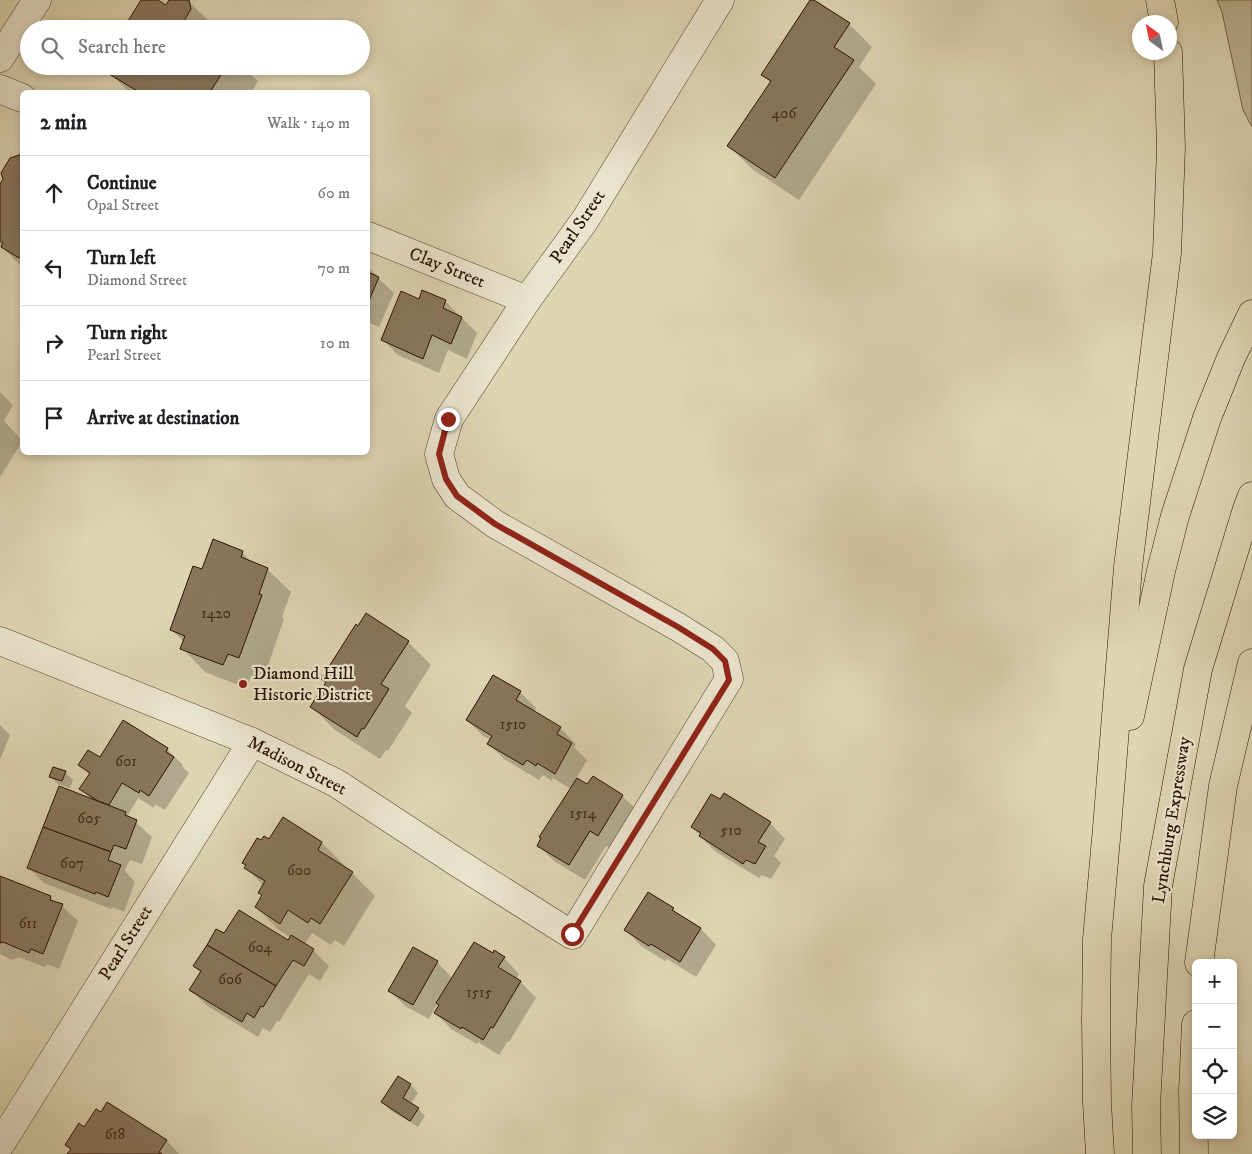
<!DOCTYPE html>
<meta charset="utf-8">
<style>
:root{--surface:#fff;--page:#f2f2f2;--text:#202124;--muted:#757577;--line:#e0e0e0}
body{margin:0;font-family:"IM FELL DW Pica",serif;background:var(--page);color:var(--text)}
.controls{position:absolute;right:15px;bottom:15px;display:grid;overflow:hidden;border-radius:8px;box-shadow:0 2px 8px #0003}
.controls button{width:45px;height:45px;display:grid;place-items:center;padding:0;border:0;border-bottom:1px solid var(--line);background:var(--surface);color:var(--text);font:25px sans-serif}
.compass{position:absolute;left:1132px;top:15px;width:45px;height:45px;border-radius:50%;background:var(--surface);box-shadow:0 2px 8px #0003;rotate:327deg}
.stop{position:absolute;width:15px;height:15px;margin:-11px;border:4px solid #8f2418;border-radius:50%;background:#fff}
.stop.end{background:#8f2418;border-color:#fff;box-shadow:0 1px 5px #0008}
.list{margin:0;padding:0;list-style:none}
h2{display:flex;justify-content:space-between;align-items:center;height:65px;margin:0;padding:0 20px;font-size:21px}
h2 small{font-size:16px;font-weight:400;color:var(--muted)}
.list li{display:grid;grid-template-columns:32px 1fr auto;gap:15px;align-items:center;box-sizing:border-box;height:75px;padding:0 20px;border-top:1px solid var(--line)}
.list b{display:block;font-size:19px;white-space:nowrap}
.list p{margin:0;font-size:16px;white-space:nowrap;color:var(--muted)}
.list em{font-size:16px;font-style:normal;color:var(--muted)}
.icon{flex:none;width:28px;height:28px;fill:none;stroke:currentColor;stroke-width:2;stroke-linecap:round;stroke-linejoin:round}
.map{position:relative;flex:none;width:1252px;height:1154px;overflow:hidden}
.search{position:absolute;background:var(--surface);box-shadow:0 2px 8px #0003;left:20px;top:20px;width:350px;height:55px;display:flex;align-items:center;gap:12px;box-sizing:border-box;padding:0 18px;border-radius:28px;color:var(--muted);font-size:19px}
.panel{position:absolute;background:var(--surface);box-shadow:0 2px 8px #0003;left:20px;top:90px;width:350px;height:365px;border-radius:8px}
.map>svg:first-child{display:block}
</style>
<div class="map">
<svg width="1252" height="1154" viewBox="0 0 1252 1154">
<rect width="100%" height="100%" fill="#ded5b3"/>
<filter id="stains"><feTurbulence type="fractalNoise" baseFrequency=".004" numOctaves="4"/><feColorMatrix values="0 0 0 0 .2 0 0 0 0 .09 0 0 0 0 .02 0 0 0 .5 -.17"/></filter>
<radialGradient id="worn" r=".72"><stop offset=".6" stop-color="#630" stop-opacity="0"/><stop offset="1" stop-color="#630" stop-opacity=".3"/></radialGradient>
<path fill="#bfb495" stroke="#74624a" d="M1217,0h35v127l-9,-17 -21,-98z"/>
<g fill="#0003">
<path d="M143,0h13l10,7 5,-7h16l25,24 1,5h-88z"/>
<path d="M811,0l38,24 23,23 -13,20 17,17 -77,116 -47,-31 -23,-23 42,-63 -8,-8z"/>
<path d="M111,66h143l1,2 -4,7 7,6 -6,10 -3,-2 -2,3h-118l-18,-18 3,-5z"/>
<path d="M22,156v111l-22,-22v-59l4,-7 7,-20z"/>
<path d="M368,267l8,8 -1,1 3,2 16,15 -15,34 -11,-5z"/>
<path d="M420,300l25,1 32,32 -10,26 -19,-9 -9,23 -41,-18 -15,-15z"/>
<path d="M0,392l13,13 -9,16 18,19v2l-22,35z"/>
<path d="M242,552l10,11 15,6 24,23 -9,25 2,2 -21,61 -12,-4 -5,12 -41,-16 -23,-24 2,-6 -12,-12 30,-59z"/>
<path d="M408,642l23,23 -26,41 7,7 -24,38 -2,-1 -6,9 -45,-29 -23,-23 15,-24 -5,-4z"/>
<path d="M493,677l27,15 16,16 -2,4 26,16 16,16 -2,3 13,13 -11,19 12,7 34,10 16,15 -24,39 -8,-4 -21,34 -31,-19 -15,-15 32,-57 -18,-11 -1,3 -9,-6 -4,5 -35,-21 -15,-15 2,-4 -8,-4 -16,-16z"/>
<path d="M0,725l10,10 -10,25z"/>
<path d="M167,749l16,16 -1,1 7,7 -24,37 -10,-6 -1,4 -16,-10 -10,17 24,22 -10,27 -12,-4 -4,8 -1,3 10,11 -11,30 -12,-5 -1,2 -67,-26 -15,-15 63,-68 -11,-11 9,-14 -10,-10 20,-7z"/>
<path d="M65,772l8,8 -3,8 -12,-4 -7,-7z"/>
<path d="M283,819l39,24 23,23 -1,2 8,5 23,23 -31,50 -9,-6 -4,5 -19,-12 -8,12 9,5 16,16 -9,15 -11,-7 -30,48 -2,-1 -7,11 -7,-4 -5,9 -52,-32 -15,-15 10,-17 -7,-7 30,-31 64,7 3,-4 -12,-8 -23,-23 7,-11 -3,-3 4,-7 -18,-18 1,-2 -4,-3 19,-22h7z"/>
<path d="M770,823l15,16 -11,17 7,7 -10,16 -9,-4 -3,3 -43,-26 -24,-25z"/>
<path d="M0,877l50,20 7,7 5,2 16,15 -19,48 -12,-5 -2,3 -26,-10 -7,3 -12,-6z"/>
<path d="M673,909l9,9 19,11 15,16 -20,32 -29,-18 -2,2 -24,-15 -15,-16z"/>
<path d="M493,954l11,4 15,16 -3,5 5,3 15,16 -27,44 -1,-1 -9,14 -21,-13 -1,2 -26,-15 -15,-16 4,-7 -2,-3 -9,16 -24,-13 -15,-15 47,-29 16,17z"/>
<path d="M398,1078l13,7 7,8 -7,11 7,5 7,7 -7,11 -28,-17 -7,-8z"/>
<path d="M108,1104l59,37 12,13h-110l2,-4 -5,-5 35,-31z"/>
</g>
<g fill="#88765d" stroke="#2a1000">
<path d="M141,0h17l8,5 3,-5h20l2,9 -7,12 12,8h-73z"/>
<path d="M810,0h4l36,23 -16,24 20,13 -79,118 -48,-32 44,-65 -10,-6z"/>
<path d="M112,66h118l-2,3 -2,-2 -16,25h-71l-30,-18 5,-7z"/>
<path d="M22,154v102l-1,-1 -2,3 -18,-11 2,-4 -3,-2v-57l3,-5 -2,-6 9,-15z"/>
<path d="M368,272l11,5 -11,26z"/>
<path d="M422,290l24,10 -3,8 19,9 -11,27 -19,-9 -9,24 -42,-19 20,-49 18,8z"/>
<path d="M213,539l30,12 -2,6 27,11 -9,26 3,1 -23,63 -11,-4 -5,11 -43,-16 5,-13 -15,-6 23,-64 9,3z"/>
<path d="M366,613l43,28 -28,43 8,5 -25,40 -2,-1 -5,9 -47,-30 16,-25 -5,-3 35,-55 2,2z"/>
<path d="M493,675l28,16 -5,9 45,27 -4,7 15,9 -17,31 -18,-11 -1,3 -9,-6 -4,5 -36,-21 5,-8 -26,-16z"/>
<path d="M123,720l45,28 -2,4 8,5 -25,39 -9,-6 -1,3 -17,-10 -13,22 -11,-4 -19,-12 11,-16 -12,-8 10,-15 12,7z"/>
<path d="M53,767l13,4 -4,10 -13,-4z"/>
<path d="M593,776l30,19 -25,41 -8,-5 -21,34 -32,-19 4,-8 -2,-1 38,-59 10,6z"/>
<path d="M59,786l67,26 -1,3 12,5 -11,29 -12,-4 -3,7 -68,-25z"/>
<path d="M724,793l47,29 -13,20 8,4 -11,18 -9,-4 -3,4 -44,-28 2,-3 -10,-6 20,-33 9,5z"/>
<path d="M283,817l39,25 -4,8 35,22 -33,52 -9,-6 -3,5 -20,-13 -8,14 -25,-17 7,-12 -4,-2 7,-12 -21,-13 2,-3 -4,-2 15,-25 4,2 3,-4 5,3z"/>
<path d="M43,827l68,25 -3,8 13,5 -13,32 -12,-5 -1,2 -68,-26z"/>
<path d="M0,876l51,20 -1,4 13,4 -20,50 -12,-5 -2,4 -26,-11 -3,1z"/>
<path d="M648,892l26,16 -2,2 29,18 -21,34 -29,-18 -2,2 -25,-16z"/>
<path d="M239,910l49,30 3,-5 23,14 -10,17 -11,-6 -17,26 -69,-41 9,-16 8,4z"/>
<path d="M474,942l19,11 1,-3 11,7 -7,10 23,14 -28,47 -2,-1 -8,13 -21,-13 -1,2 -27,-16 5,-8 -3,-2z"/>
<path d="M207,945l69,41 -13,21 -2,-1 -7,12 -7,-5 -5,9 -53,-32 12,-19 -8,-5z"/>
<path d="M413,947l25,14 -25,44 -25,-14z"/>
<path d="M398,1076l13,8 -8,14 16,10 -9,13 -29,-19z"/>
<path d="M107,1102l60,38 -8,12 3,2h-95l4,-5 -6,-4 14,-22 5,4 12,-18 5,3z"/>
</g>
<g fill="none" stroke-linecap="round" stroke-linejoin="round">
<g stroke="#57412d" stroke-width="29">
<g id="minor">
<path d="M0,58l37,-58"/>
<path d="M0,89l22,9"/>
<path d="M368,236l159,64"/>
<path d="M0,641l252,101 84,41 119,78 117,74 157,-256 -4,-18 -12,-12 -35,-22 -183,-103 -38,-28 -11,-17 -7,-25 10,-35 78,-119 58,-80 135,-220"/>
<path d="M0,1145l252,-403"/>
</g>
</g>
<g stroke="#2a1000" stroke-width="29">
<g id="highway">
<path d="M1160,0l4,22"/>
<path d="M1130,716l31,-145 14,-55 32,-98 24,-60 21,-44"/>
<path d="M1199,963l24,-177 29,-123"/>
<path d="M1100,1154l-3,-52 -1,-82 1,-81 10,-111 21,-261 39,-314 4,-105 -3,-96"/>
<path d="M1147,1154l-1,-48 12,-220 40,-217 49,-160 5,-13"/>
<path d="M1194,1154l-1,-63 3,-67"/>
</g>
</g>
<use href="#minor" stroke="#eae4ce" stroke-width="28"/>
<use href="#highway" stroke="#ded5b3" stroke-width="28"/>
</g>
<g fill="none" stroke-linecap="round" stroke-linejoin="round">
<path stroke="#8f2418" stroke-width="6" d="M448,419l-9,35 7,25 11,17 38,28 183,103 35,22 12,12 4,19 -157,254"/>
</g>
<circle fill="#8f2418" stroke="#eae4ce" stroke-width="2" cx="243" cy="684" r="5"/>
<g text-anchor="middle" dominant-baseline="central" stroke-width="4.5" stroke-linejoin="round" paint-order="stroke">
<g font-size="15" fill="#422a17">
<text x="784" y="113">406</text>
<text x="216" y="613">1420</text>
<text x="513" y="724">1510</text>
<text x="126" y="761">601</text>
<text x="583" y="813">1514</text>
<text x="89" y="818">605</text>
<text x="731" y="830">510</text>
<text x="72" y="863">607</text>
<text x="299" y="870">600</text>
<text x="28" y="923">611</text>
<text x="260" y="947">604</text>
<text x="230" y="979">606</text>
<text x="479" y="992">1515</text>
<text x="115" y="1134">618</text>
</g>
<g font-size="18" fill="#2a1000" stroke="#eae4ce">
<text transform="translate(578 227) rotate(-56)">Pearl Street</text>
<text transform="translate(447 268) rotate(22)">Clay Street</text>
<text transform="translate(297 766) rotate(27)">Madison Street</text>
<text transform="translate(1172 820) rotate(-81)">Lynchburg Expressway</text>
<text transform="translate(126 943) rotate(-58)">Pearl Street</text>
</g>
<g font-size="18" fill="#2a1000" stroke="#eae4ce" text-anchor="start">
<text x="253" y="674">Diamond Hill<tspan x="253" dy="21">Historic District</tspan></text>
</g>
</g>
<rect width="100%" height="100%" filter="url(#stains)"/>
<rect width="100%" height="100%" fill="url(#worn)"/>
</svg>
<div class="controls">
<button>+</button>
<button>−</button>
<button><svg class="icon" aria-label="locate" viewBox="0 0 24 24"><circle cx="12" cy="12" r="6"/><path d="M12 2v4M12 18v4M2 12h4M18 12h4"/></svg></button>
<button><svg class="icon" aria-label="layers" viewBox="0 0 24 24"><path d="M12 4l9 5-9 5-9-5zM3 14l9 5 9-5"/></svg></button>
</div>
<svg class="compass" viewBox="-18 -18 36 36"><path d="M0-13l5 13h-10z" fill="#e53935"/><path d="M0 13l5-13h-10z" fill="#757577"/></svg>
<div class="stop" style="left:572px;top:934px"></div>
<div class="stop end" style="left:448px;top:419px"></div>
<div class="search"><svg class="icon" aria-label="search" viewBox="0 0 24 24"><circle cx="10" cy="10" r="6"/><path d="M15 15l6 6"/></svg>Search here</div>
<section class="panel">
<h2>2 min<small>Walk · 140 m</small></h2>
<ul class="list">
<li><svg class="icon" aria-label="ahead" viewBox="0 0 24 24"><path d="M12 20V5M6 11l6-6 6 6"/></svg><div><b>Continue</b><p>Opal Street</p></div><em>60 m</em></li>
<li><svg class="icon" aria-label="left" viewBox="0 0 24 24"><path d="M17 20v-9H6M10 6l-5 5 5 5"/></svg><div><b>Turn left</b><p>Diamond Street</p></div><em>70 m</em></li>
<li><svg class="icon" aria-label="right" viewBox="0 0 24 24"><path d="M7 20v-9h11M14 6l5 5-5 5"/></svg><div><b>Turn right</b><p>Pearl Street</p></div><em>10 m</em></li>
<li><svg class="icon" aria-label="arrive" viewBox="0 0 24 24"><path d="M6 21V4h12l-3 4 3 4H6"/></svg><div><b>Arrive at destination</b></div></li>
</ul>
</section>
</div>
